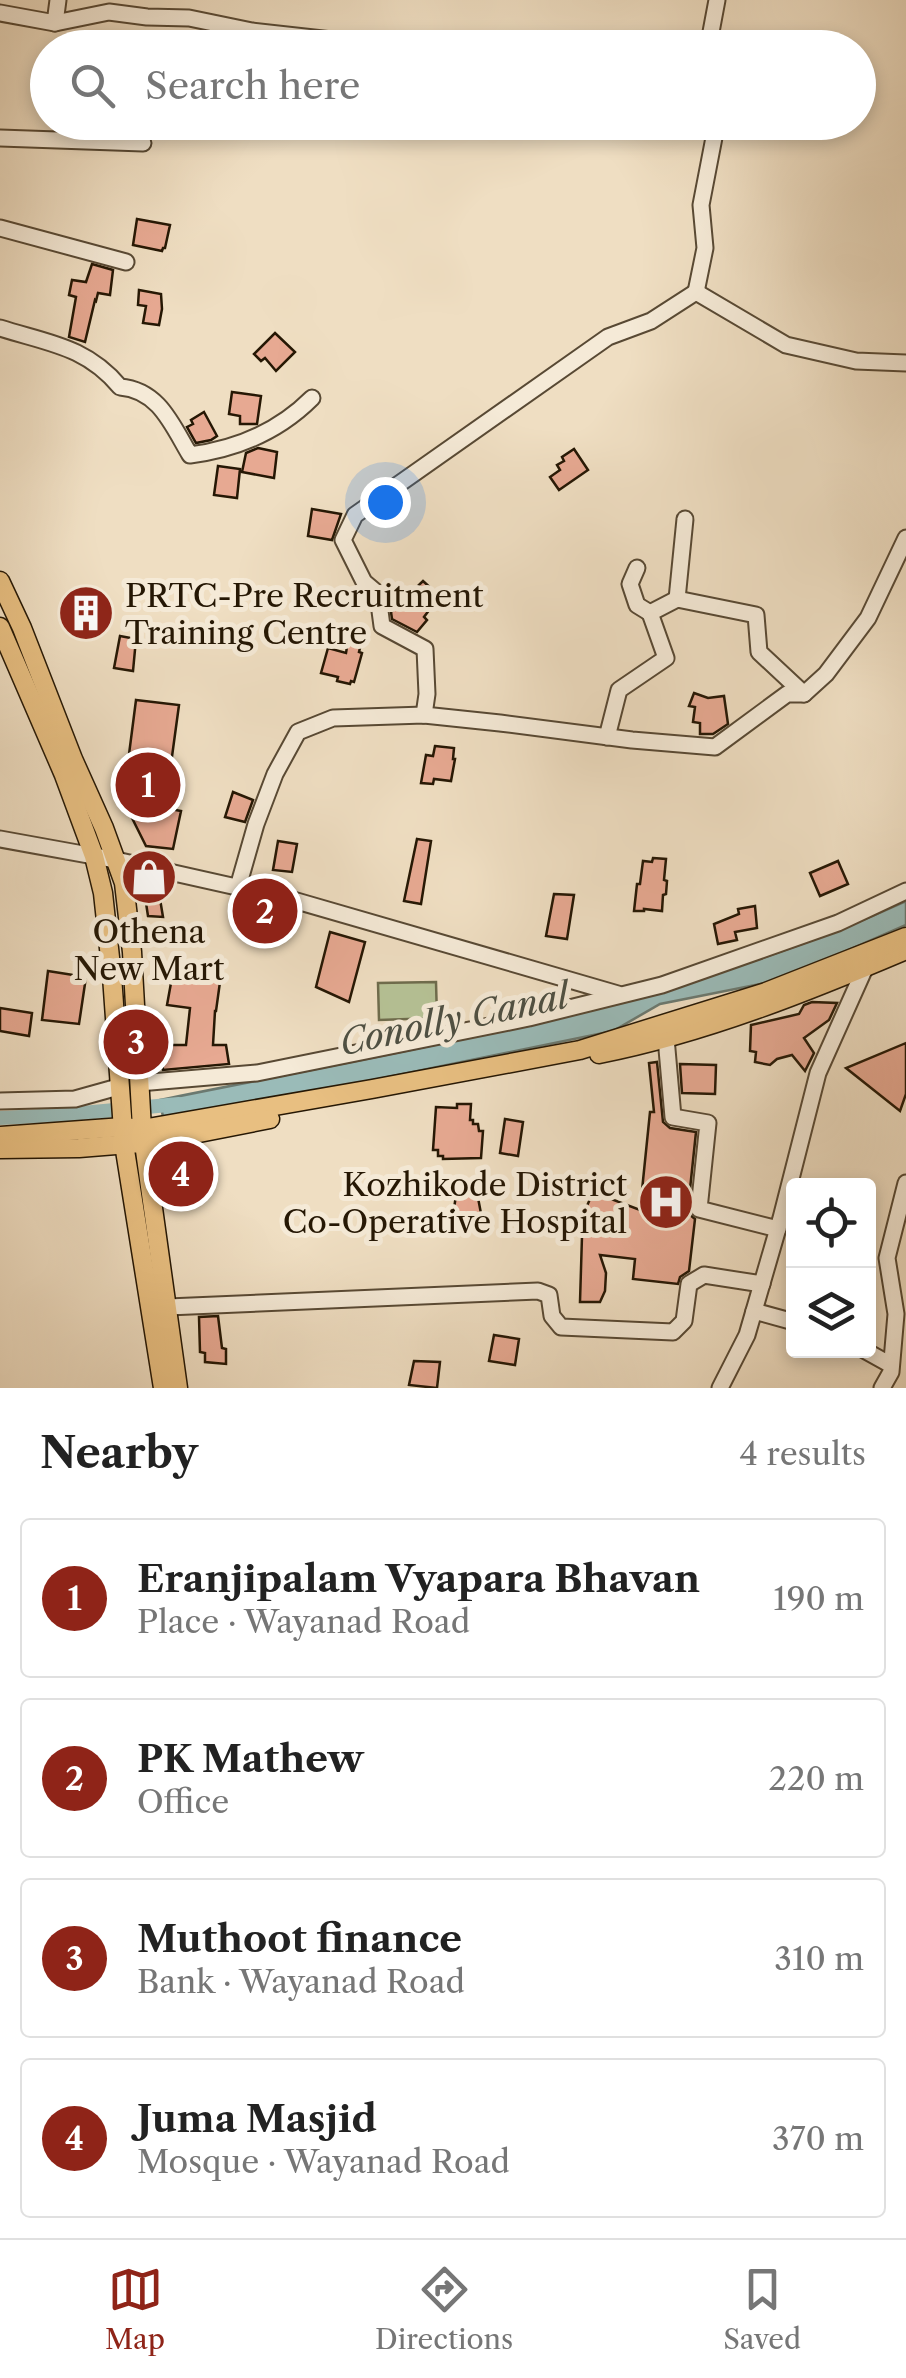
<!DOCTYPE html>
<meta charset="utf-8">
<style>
:root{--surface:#fff;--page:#f6f6f6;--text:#222;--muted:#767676;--line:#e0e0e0;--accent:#8f2418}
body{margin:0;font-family:"Libre Caslon Text",serif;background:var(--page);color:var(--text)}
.controls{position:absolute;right:30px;bottom:30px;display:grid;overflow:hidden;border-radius:10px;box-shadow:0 5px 15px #0003}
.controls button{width:90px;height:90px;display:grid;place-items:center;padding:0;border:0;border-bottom:2px solid var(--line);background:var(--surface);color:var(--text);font:50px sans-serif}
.you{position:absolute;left:385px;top:502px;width:35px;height:35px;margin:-25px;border:8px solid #fff;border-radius:50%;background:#1a73e8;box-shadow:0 0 0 15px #1a73e833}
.badge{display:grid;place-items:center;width:65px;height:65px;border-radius:50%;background:var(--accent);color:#fff;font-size:32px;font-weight:700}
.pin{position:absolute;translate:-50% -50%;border:5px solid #fff;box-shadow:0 2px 10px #0006}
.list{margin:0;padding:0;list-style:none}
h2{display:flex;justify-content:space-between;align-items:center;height:130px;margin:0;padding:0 40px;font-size:42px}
h2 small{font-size:32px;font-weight:400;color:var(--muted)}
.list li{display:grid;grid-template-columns:65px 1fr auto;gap:30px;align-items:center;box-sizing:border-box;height:160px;margin:0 20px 20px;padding:0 20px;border:2px solid var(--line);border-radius:10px}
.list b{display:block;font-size:38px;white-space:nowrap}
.list p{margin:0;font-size:32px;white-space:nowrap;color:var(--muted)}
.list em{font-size:32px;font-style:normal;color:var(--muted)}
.icon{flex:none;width:55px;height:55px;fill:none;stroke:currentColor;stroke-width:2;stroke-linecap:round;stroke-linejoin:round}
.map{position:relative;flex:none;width:906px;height:1388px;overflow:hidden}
.search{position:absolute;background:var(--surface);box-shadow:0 5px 15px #0003;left:30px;right:30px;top:30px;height:110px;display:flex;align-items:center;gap:25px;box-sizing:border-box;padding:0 35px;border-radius:55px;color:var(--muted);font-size:38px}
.sheet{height:850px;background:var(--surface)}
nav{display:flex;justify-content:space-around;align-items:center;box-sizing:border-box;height:140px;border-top:2px solid var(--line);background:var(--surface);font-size:28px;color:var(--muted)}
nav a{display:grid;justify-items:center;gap:5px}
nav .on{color:var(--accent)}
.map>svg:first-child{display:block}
</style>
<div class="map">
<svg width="906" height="1388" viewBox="0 0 906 1388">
<rect width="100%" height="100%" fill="#efdec2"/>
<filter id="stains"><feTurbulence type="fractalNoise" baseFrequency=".002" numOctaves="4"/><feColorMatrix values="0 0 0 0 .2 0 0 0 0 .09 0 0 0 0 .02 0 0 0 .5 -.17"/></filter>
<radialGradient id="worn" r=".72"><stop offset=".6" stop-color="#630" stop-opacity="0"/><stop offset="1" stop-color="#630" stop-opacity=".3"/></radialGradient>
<path fill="#b6c296" stroke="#6e6c4d" stroke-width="2.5" d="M436,982l1,36 -58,2 -1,-37z"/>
<path fill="#9abbb8" stroke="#6b7970" stroke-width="2.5" d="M906,901v24l-126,55 -120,24 -47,27 -449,92 -4,-23c250,-51 513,-92 746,-199z"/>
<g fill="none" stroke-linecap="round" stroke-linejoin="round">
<path stroke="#9abbb8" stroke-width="14" d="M0,1118l61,-3 118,-11"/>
</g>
<g fill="#e7a992" stroke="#251704" stroke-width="2.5">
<path d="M137,219l33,6 -5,23h-2l-1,3 -29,-6z"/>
<path d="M92,264l21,6 -3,25 -12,-2 -2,8 -1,-1 -10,42 -16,-5 7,-40 -7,-2 3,-15 14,2z"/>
<path d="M139,290l22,4 1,15 -3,16 -16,-2 3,-17 -8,-1z"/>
<path d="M275,333l20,19 -19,19 -11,-13 -4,3 -7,-7z"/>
<path d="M232,392l29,4 -4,28h-17v-8l-11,-2z"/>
<path d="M204,412l13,24 -6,4 -15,3 -9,-16 6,-3 -2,-4z"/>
<path d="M258,448l19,4 -3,26 -32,-6 4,-19z"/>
<path d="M574,449l14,21 -29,20 -9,-13 10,-7 -3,-5 7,-4 -2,-4z"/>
<path d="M218,466l22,3 -3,29 -23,-3z"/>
<path d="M312,509l29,5 -9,26 -24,-4z"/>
<path d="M423,581l13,12 -5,4 5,4 -12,16 3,3 -10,12 -25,-13 -1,-7z"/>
<path d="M120,636l16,3 -3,32 -19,-3z"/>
<path d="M348,641l13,3 -2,8 3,1 -8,29 -3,-1 -1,3 -13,-3 1,-4 -17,-4 7,-25 18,5z"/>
<path d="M694,693l14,5 16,-2 4,28 -15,10h-13v-11l-7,-1 2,-15 -6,-1z"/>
<path d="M136,700l43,5 -14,103 16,3 -8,38 -27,-3 -14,-28 -1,-23h-4l1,-33z"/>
<path d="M435,746l19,2 -1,11h2l-4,22 -17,-2 -1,5 -12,-1 5,-28 7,1z"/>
<path d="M233,792l20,8 -8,22 -20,-5z"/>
<path d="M417,839l14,2 -10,63 -17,-3z"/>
<path d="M278,841l19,3 -5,28 -19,-2z"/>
<path d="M653,858l13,1 -2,21 3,1 -1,13 -3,1 -1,16 -18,-2v2h-10l3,-27h3l3,-23 9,1z"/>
<path d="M838,861l10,23 -28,12 -10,-23z"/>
<path d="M142,877l15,4 6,36 -15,-1z"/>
<path d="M554,894l20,1 -7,44 -21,-3z"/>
<path d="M755,906l2,22 -22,4 2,8 -19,4 -4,-20 25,-10 -1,-5z"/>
<path d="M330,932l35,10 -16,60 -33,-15z"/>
<path d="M48,971l38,6 -7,47 -37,-4z"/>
<path d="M173,972l47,10 -4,29h-1l-2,34h13l3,19 -66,6 -3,-25h26l4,-37 -23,-3z"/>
<path d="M812,1002l25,1 -8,17 -25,18 10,15 -9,18 -13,-16 -15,4 -7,6 -15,-3 1,-10 -6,-1 1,-26 48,-11 5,-9z"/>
<path d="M0,1008l32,5 -3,23 -29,-5z"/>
<path d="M906,1043v51l-6,17 -54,-43z"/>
<path d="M657,1062l6,60 7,6 26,4 -8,76 1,6 6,5 -6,52 -9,6 -2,7 -45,-5 2,-20 -35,-4 6,18 -1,18 -5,11h-20l2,-66 -5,-7 16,-37 47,18 10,-98h4l-5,-49z"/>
<path d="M680,1064l36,1 -1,29 -33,-1z"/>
<path d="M457,1104h14l-1,16h3v4h5l1,7h4l-2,27 -38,1v-3h-5v-6h-5l3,-43 21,1z"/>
<path d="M505,1119l18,3 -5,34 -18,-3z"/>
<path d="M475,1182l8,42h-31l5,-37z"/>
<path d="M218,1316l4,32 4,1v15l-21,-2v-9l-5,-1 -1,-35z"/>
<path d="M494,1335l25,4 -4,26 -26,-4z"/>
<path d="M414,1361l26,1 -3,26 -28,-3z"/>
</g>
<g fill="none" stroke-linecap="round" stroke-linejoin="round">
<g stroke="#584934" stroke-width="19">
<g id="minor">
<path d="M0,13l55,10 3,-23"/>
<path d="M55,23l54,-11 38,5 42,1 63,13 152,17"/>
<path d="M708,48l9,-48"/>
<path d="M0,138l143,5"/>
<path d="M0,228l126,34"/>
<path d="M696,292l9,-44 -4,-43 16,-83"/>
<path d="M0,328c47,15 86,18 120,59 39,3 52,38 70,68 47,-6 88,-23 122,-57"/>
<path d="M637,568l-7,16 7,21 13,8"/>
<path d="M677,599l8,-80"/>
<path d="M424,715l3,-21 -2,-45 -43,-23 -2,-15 3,-13 -19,-16 -21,-42 12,-25 253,-178 43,-16 45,-29 90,53 70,16 50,2"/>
<path d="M607,737l12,-47 47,-32 -16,-45 27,-14 79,16 3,37 45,42"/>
<path d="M0,839l116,21 174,39 328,95"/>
<path d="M238,887l18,-63 19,-50 23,-42 35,-14 91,-3 76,8 132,17 83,7 72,-53h17l22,-20 42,-56 38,-80"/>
<path d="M666,1038l7,79 35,6 -9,86 79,20"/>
<path d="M139,1083l118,-10 272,-55 133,-33 176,-62 68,-32"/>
<path d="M0,1101l75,-2 43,-12"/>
<path d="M168,1307l370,-16 11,4 3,21 9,11 112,5 11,-11 5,-37 15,-9 58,9"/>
<path d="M754,1311l40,11"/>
<path d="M864,1350l27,15"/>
<path d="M720,1388l27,-53 34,-117 37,-145 47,-105"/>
<path d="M882,1388l9,-16 5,-58 -9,-56 19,-75"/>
</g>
</g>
<g stroke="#251704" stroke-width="21">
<g id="major">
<path d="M0,581l22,47 51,131 31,69 20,55 8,69 10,177 36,259"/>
<path d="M0,627l64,148 30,81 9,37 9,83 12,168 39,244"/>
<path d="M599,1054c106,-21 208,-62 307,-104"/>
<path d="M0,1136l123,-9 19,2 230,-40 208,-39 186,-58 140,-55"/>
<path d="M0,1149l79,-1 74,-6 117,-23"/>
</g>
</g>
<use href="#minor" stroke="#f5ead7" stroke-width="15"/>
<use href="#major" stroke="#e8bf81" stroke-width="18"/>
</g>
<defs>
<g id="building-disc" transform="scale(2.875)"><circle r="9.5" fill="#8f2418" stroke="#f5ead7"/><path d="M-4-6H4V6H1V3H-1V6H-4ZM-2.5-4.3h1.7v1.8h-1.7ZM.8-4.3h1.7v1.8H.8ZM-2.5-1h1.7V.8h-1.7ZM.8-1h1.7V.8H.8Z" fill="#fff"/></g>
<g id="shop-disc" transform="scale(2.875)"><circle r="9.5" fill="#8f2418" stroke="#f5ead7"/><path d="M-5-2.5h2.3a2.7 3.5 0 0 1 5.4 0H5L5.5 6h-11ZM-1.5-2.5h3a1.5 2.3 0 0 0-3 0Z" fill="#fff"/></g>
<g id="hospital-disc" transform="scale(2.875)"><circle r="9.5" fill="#8f2418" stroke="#f5ead7"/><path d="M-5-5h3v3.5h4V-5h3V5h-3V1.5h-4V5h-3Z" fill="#fff"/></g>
</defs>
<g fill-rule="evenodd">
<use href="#building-disc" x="86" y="613"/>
<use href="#shop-disc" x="149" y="877"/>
<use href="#hospital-disc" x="666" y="1202"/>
</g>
<g text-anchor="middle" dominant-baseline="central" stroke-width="10" stroke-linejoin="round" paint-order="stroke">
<g font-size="32" fill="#251704" stroke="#f5ead7" text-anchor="start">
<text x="125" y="595">PRTC-Pre Recruitment<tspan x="125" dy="37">Training Centre</tspan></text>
<text x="149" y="931" text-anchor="middle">Othena<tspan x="149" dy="37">New Mart</tspan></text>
<text x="627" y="1184" text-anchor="end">Kozhikode District<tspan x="627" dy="37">Co-Operative Hospital</tspan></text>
</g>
<g font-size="35" font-style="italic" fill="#4e5043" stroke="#f5ead7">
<text transform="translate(454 1019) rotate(-12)">Conolly Canal</text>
</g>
</g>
<rect width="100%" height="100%" filter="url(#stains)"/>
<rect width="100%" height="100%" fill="url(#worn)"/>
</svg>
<div class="controls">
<button><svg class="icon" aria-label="locate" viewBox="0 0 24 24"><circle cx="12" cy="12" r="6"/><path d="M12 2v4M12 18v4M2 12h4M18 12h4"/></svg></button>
<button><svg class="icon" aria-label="layers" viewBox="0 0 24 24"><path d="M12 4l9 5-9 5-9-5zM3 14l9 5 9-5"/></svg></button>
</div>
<div class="you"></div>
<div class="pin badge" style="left:148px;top:785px">1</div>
<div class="pin badge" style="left:265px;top:911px">2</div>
<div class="pin badge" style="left:136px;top:1042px">3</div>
<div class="pin badge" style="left:181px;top:1174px">4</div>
<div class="search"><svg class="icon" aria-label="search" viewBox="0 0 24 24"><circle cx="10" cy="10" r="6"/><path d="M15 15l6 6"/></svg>Search here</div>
</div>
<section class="sheet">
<h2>Nearby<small>4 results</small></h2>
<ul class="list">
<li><span class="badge">1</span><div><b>Eranjipalam Vyapara Bhavan</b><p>Place · Wayanad Road</p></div><em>190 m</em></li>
<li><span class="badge">2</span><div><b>PK Mathew</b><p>Office</p></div><em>220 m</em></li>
<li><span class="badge">3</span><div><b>Muthoot finance</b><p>Bank · Wayanad Road</p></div><em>310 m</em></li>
<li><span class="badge">4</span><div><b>Juma Masjid</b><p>Mosque · Wayanad Road</p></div><em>370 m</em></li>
</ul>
</section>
<nav>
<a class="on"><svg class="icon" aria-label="map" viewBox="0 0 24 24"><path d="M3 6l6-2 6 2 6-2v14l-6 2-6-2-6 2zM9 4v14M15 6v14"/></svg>Map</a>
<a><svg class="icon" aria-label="directions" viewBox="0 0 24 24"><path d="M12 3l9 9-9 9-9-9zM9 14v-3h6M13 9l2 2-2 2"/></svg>Directions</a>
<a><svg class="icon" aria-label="saved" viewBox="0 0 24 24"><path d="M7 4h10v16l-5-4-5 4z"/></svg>Saved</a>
</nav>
